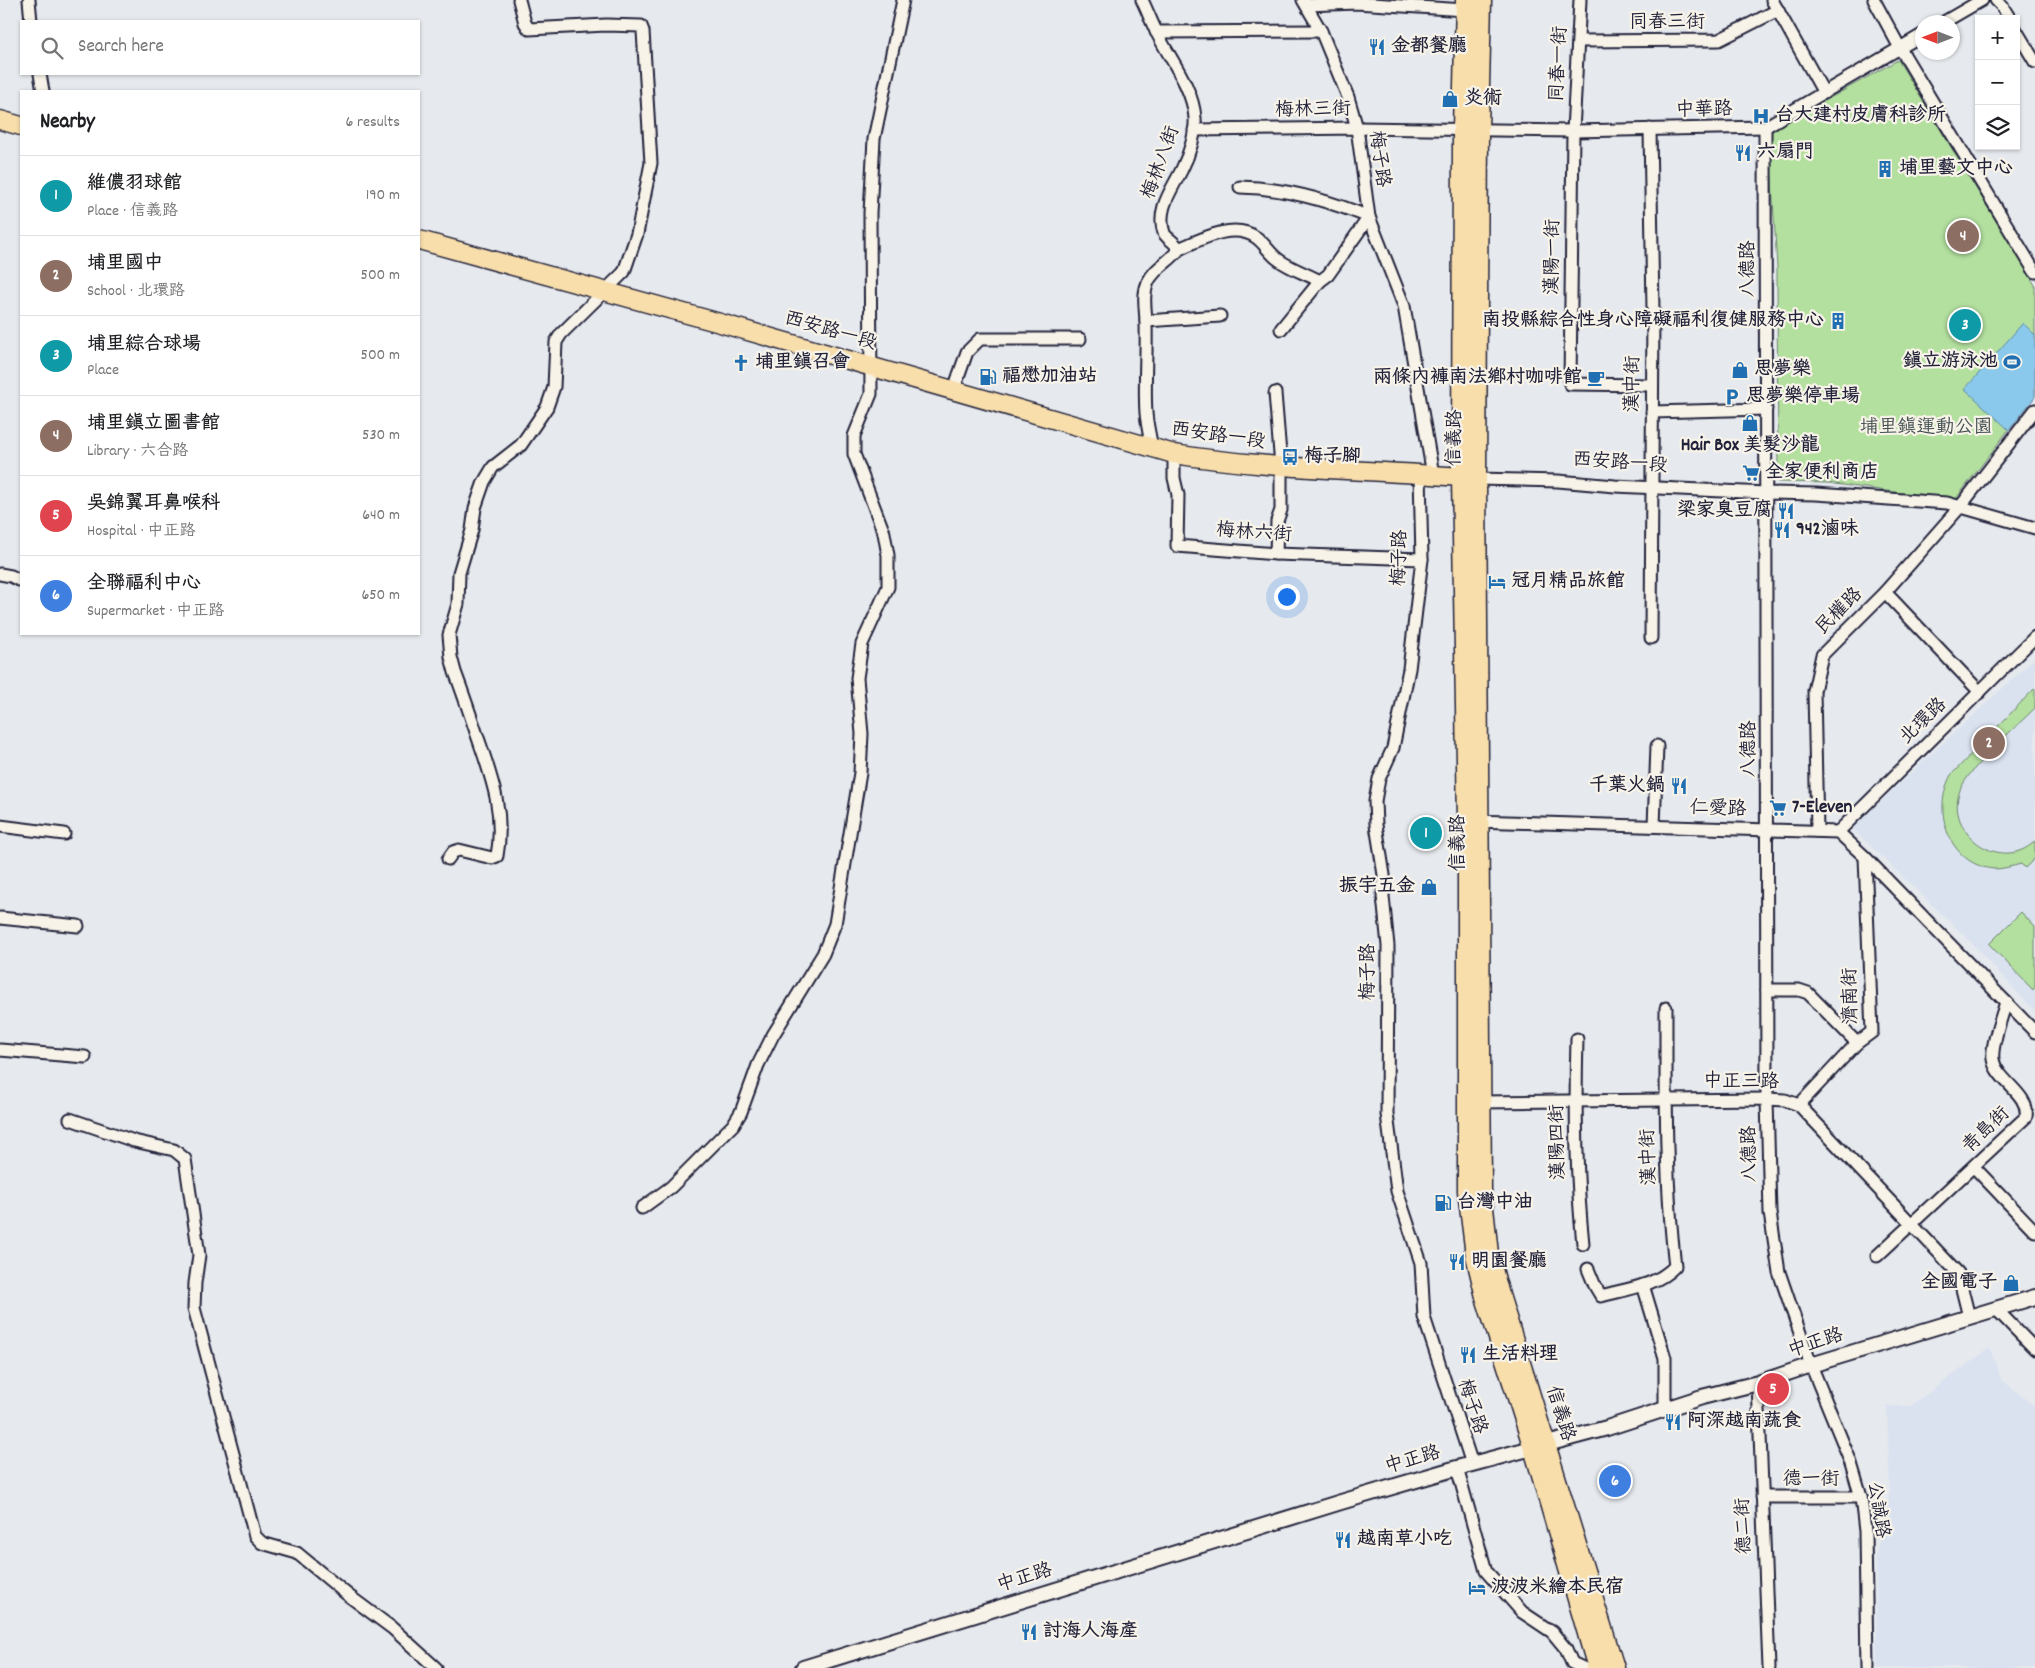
<!DOCTYPE html>
<meta charset="utf-8">
<style>
:root{--surface:#fff;--page:#f2f2f2;--text:#202124;--muted:#757577;--line:#e0e0e0;--accent:#1f6fb2}
body{margin:0;font-family:Dekko,"LXGW WenKai TC",sans-serif;background:var(--page);color:var(--text)}
.controls{position:absolute;right:15px;top:15px;display:grid;overflow:hidden;border-radius:0px;box-shadow:0 1px 4px #0004}
.controls button{width:45px;height:45px;display:grid;place-items:center;padding:0;border:0;border-bottom:1px solid var(--line);background:var(--surface);color:var(--text);font:25px sans-serif}
.compass{position:absolute;left:1915px;top:15px;width:45px;height:45px;border-radius:50%;background:var(--surface);box-shadow:0 1px 4px #0004;rotate:270deg}
.you{position:absolute;left:1286px;top:596px;width:18px;height:18px;margin:-12px;border:4px solid #fff;border-radius:50%;background:#1a73e8;box-shadow:0 0 0 8px #1a73e833}
.badge{display:grid;place-items:center;width:32px;height:32px;border-radius:50%;background:var(--accent);color:#fff;font-size:16px;font-weight:700}
.pin{position:absolute;translate:-50% -50%;border:2px solid #fff;box-shadow:0 1px 5px #0006}
.list{margin:0;padding:0;list-style:none}
h2{display:flex;justify-content:space-between;align-items:center;height:65px;margin:0;padding:0 20px;font-size:21px}
h2 small{font-size:16px;font-weight:400;color:var(--muted)}
.list li{display:grid;grid-template-columns:32px 1fr auto;gap:15px;align-items:center;box-sizing:border-box;height:80px;padding:0 20px;border-top:1px solid var(--line)}
.list b{display:block;font-size:19px;white-space:nowrap}
.list p{margin:0;font-size:16px;white-space:nowrap;color:var(--muted)}
.list em{font-size:16px;font-style:normal;color:var(--muted)}
.icon{flex:none;width:28px;height:28px;fill:none;stroke:currentColor;stroke-width:2;stroke-linecap:round;stroke-linejoin:round}
.map{position:relative;flex:none;width:2035px;height:1668px;overflow:hidden}
.search{position:absolute;background:var(--surface);box-shadow:0 1px 4px #0004;left:20px;top:20px;width:400px;height:55px;display:flex;align-items:center;gap:12px;box-sizing:border-box;padding:0 18px;border-radius:0px;color:var(--muted);font-size:19px}
.panel{position:absolute;background:var(--surface);box-shadow:0 1px 4px #0004;left:20px;top:90px;width:400px;height:545px;border-radius:0px}
.map>svg:first-child{display:block}
</style>
<div class="map">
<svg width="2035" height="1668" viewBox="0 0 2035 1668">
<rect width="100%" height="100%" fill="#e6e9ed"/>
<filter id="ink" filterUnits="userSpaceOnUse"><feTurbulence type="fractalNoise" baseFrequency=".02" numOctaves="2"/><feDisplacementMap in="SourceGraphic" scale="10" xChannelSelector="R" yChannelSelector="G"/><feConvolveMatrix kernelMatrix="1 2 1 2 8 2 1 2 1" color-interpolation-filters="sRGB"/></filter>
<g filter="url(#ink)">
<g fill="#dae2f0">
<path d="M2035,658v353l-68,-73 -115,-110z"/>
<path d="M1990,1348l11,31 34,28v261h-158l-1,-113 14,-63 -3,-86h24z"/>
</g>
<g fill="#b3e09f" stroke="#6a816d">
<path d="M1898,60l137,225v110l-80,105 -128,-17 -49,-1 -1,-215 -8,-135z"/>
<path d="M2035,688v20c-18,18 -67,61 -75,82 -16,44 42,84 75,51v17l-10,10 -4,-4c-8,2 -18,5 -27,5 -45,-4 -63,-58 -43,-94z"/>
<path d="M2021,912l14,15v60l-2,3 -44,-46z"/>
</g>
<path fill="#8ac9eb" stroke="#6086a5" d="M2023,323l12,12v62l-26,33 -44,-41z"/>
<g fill="none" stroke-linecap="round" stroke-linejoin="round">
<g stroke="#22223b" stroke-width="15">
<g id="minor">
<path d="M29,0l2,21"/>
<path d="M1142,0c5,10 9,21 14,31 13,27 37,56 39,87 1,16 -6,37 -13,51 -10,21 -26,40 -18,64 2,5 11,9 15,16 -9,13 -24,18 -31,33 -6,14 -2,28 -2,42 1,30 -2,60 0,89 1,12 4,24 6,35"/>
<path d="M1303,0l18,31 27,66 9,31 12,89 35,89 29,169"/>
<path d="M1580,0l-7,131 -3,253 82,1"/>
<path d="M1772,0l52,93"/>
<path d="M1874,0l26,48 135,224"/>
<path d="M1996,0l6,6 8,13"/>
<path d="M1307,5l49,-2 109,7"/>
<path d="M1944,22l38,-22"/>
<path d="M2016,30l19,32"/>
<path d="M1156,32l165,-1"/>
<path d="M1579,41l140,-1 59,-30"/>
<path d="M40,74l3,17"/>
<path d="M1765,127l2,972 3,114 9,59 32,93 39,95 11,37 4,34 2,137"/>
<path d="M1650,129l3,181 -2,328"/>
<path d="M1194,130l163,-2 216,3 192,-4 157,-92"/>
<path d="M1240,187c45,1 87,13 129,30l-41,58 -8,6 -39,48"/>
<path d="M1179,249c22,-10 55,-28 78,-11 8,6 13,16 22,22 12,9 28,14 41,21"/>
<path d="M1146,321l74,-5"/>
<path d="M954,389l13,-37 13,-13h100"/>
<path d="M1275,393l6,73v44l-4,11 -1,33"/>
<path d="M1652,412l114,-3"/>
<path d="M1174,454v24l4,17 -1,51 99,8 146,5"/>
<path d="M1420,474l2,85 -13,110 -16,79 -14,31 -4,22 1,24 8,50 -1,21 5,50 -1,168 10,77 24,72 3,54 48,147"/>
<path d="M1477,479l81,2 57,5 151,7 50,1 131,9 88,25"/>
<path d="M0,574l11,2 8,4"/>
<path d="M1885,592l95,100"/>
<path d="M1474,821l364,11 27,25 170,175"/>
<path d="M0,826l64,8"/>
<path d="M1654,826l3,-80"/>
<path d="M1817,831l-3,-140 8,-36 63,-63 75,-85 75,-97"/>
<path d="M1838,832l197,-195"/>
<path d="M448,859l5,-7 6,-2 33,8 5,-2c8,-45 -6,-80 -20,-121 -7,-21 -14,-42 -22,-63l-4,-15 -2,-22 9,-31 1,-31 13,-43 3,-22 9,-26 9,-15 28,-22 26,-38 7,-20 2,-45 5,-8 63,-62 13,-38 14,-71 -8,-132 -2,-5 -35,-1 -77,4 -4,-6 -6,-23"/>
<path d="M0,918l78,8"/>
<path d="M1767,990h32l9,3 49,50"/>
<path d="M1577,1039c-2,69 -1,137 6,205"/>
<path d="M0,1050l85,7"/>
<path d="M1476,1102l291,-3 18,1 14,5 159,168 11,44"/>
<path d="M1799,1105l58,-62 15,-11 -7,-175"/>
<path d="M70,1119l64,22 40,9 11,9 14,96 -4,28 -1,25 61,228 7,7 35,10 52,43 43,32 44,40"/>
<path d="M1974,1167l61,64"/>
<path d="M642,1208l29,-21 62,-62 8,-13 17,-47 15,-30 50,-81 12,-30 25,-151 2,-39 -5,-56 5,-34 26,-57v-32l-4,-22 -30,-79v-18l17,-42 -1,-181 4,-74 29,-139"/>
<path d="M1877,1256l149,-139c4,-24 -30,-36 -33,-58 -2,-15 9,-42 13,-57"/>
<path d="M1588,1269l7,17 6,10c25,-7 56,-10 74,-30 -10,-85 -9,-172 -9,-258"/>
<path d="M1643,1285l22,73v51"/>
<path d="M1996,1309l39,40"/>
<path d="M1758,1383l11,285"/>
<path d="M1457,1468l29,103 36,41 30,20 14,17 6,14 11,5"/>
<path d="M1762,1497h99"/>
</g>
</g>
<g stroke="#22223b" stroke-width="18">
<path id="tertiary" d="M803,1668l538,-166 116,-34 150,-40 95,-31 56,-14 53,-18 224,-68"/>
</g>
<g stroke="#22223b" stroke-width="21">
<g id="primary">
<path d="M1465,0l-3,130 -1,347 6,343v371l8,64 10,42 48,151 64,220"/>
<path d="M1482,0l-3,130 -2,349 5,711 7,64 11,41 115,373"/>
<path d="M0,120l21,6"/>
<path d="M419,240l301,83 454,131c99,16 198,15 298,24"/>
</g>
</g>
<use href="#minor" stroke="#f7f3e8" stroke-width="11"/>
<use href="#tertiary" stroke="#f7f3e8" stroke-width="14"/>
<use href="#primary" stroke="#f8deab" stroke-width="18"/>
</g>
</g>
<defs>
<g id="restaurant-bare" transform="scale(1.35)"><path d="M-5-6h1v4h1v-4h1v4h1v-4h1v5L-1.5 .5V6h-2V.5L-5-1ZM5-6V6H3V1.5H1.5Q1.5-4 5-6Z" fill="#1f6fb2" stroke="#f7f3e8" stroke-width="2.5" paint-order="stroke"/></g>
<g id="shop-bare" transform="scale(1.35)"><path d="M-5-2.5h2.3a2.7 3.5 0 0 1 5.4 0H5L5.5 6h-11ZM-1.5-2.5h3a1.5 2.3 0 0 0-3 0Z" fill="#1f6fb2" stroke="#f7f3e8" stroke-width="2.5" paint-order="stroke"/></g>
<g id="hospital-bare" transform="scale(1.35)"><path d="M-5-5h3v3.5h4V-5h3V5h-3V1.5h-4V5h-3Z" fill="#1f6fb2" stroke="#f7f3e8" stroke-width="2.5" paint-order="stroke"/></g>
<g id="building-bare" transform="scale(1.35)"><path d="M-4-6H4V6H1V3H-1V6H-4ZM-2.5-4.3h1.7v1.8h-1.7ZM.8-4.3h1.7v1.8H.8ZM-2.5-1h1.7V.8h-1.7ZM.8-1h1.7V.8H.8Z" fill="#1f6fb2" stroke="#f7f3e8" stroke-width="2.5" paint-order="stroke"/></g>
<g id="stadium-bare" transform="scale(1.35)"><path d="M0-5a6.5 5 0 1 0 0 10a6.5 5 0 1 0 0-10ZM-3.5-1.8h7v3.6h-7Z" fill="#1f6fb2" stroke="#f7f3e8" stroke-width="2.5" paint-order="stroke"/></g>
<g id="church-bare" transform="scale(1.35)"><path d="M-1.2-6h2.4v3.5h3.3v2.4h-3.3V6h-2.4V-.1h-3.3v-2.4h3.3Z" fill="#1f6fb2" stroke="#f7f3e8" stroke-width="2.5" paint-order="stroke"/></g>
<g id="fuel-bare" transform="scale(1.35)"><path d="M-5.5-6h7V0h2V4h1.3V-2.5L3-4.5l.8-.8L6-3V5H2.5V1h-1V6h-7ZM-4.2-4.7v3.2H.2V-4.7Z" fill="#1f6fb2" stroke="#f7f3e8" stroke-width="2.5" paint-order="stroke"/></g>
<g id="cafe-bare" transform="scale(1.35)"><path d="M-5.5-4.5H6V0H3Q3 3.5 0 3.5H-2.5Q-5.5 3.5-5.5 0ZM3-3.2v2h1.7v-2ZM-6 4.5H4V6H-6Z" fill="#1f6fb2" stroke="#f7f3e8" stroke-width="2.5" paint-order="stroke"/></g>
<g id="parking-bare" transform="scale(1.35)"><path d="M-3.5-5.5H1a3.5 3.5 0 0 1 0 7H-1V5.5H-3.5ZM-1-3.4V-.6H.8a1.4 1.4 0 0 0 0-2.8Z" fill="#1f6fb2" stroke="#f7f3e8" stroke-width="2.5" paint-order="stroke"/></g>
<g id="bus-bare" transform="scale(1.35)"><path d="M-5-6H5V4H4V6H2V4H-2V6H-4V4H-5ZM-3.5-4V0h7V-4ZM-3.5 1.2v1.5H-2V1.2ZM2 1.2v1.5H3.5V1.2Z" fill="#1f6fb2" stroke="#f7f3e8" stroke-width="2.5" paint-order="stroke"/></g>
<g id="supermarket-bare" transform="scale(1.35)"><path d="M-6-5.5h2.5l.6 2H6L4.5 2H-2.5L-4.4-4H-6ZM-1.5 3.2a1.3 1.3 0 1 0 .1 0ZM3 3.2a1.3 1.3 0 1 0 .1 0Z" fill="#1f6fb2" stroke="#f7f3e8" stroke-width="2.5" paint-order="stroke"/></g>
<g id="hotel-bare" transform="scale(1.35)"><path d="M-6-4.5h1.5V1H6V5H4.5V3h-9V5H-6ZM-4 0a1.8 1.8 0 1 1 3.6 0ZM.5 0V-2.5h3Q6-2.5 6 0Z" fill="#1f6fb2" stroke="#f7f3e8" stroke-width="2.5" paint-order="stroke"/></g>
</defs>
<g fill-rule="evenodd">
<use href="#restaurant-bare" x="1377" y="47"/>
<use href="#shop-bare" x="1450" y="99"/>
<use href="#hospital-bare" x="1761" y="116"/>
<use href="#restaurant-bare" x="1743" y="153"/>
<use href="#building-bare" x="1885" y="169"/>
<use href="#building-bare" x="1838" y="321"/>
<use href="#stadium-bare" x="2012" y="362"/>
<use href="#church-bare" x="741" y="363"/>
<use href="#shop-bare" x="1740" y="370"/>
<use href="#fuel-bare" x="988" y="377"/>
<use href="#cafe-bare" x="1596" y="378"/>
<use href="#parking-bare" x="1732" y="397"/>
<use href="#shop-bare" x="1750" y="423"/>
<use href="#bus-bare" x="1290" y="457"/>
<use href="#supermarket-bare" x="1751" y="473"/>
<use href="#restaurant-bare" x="1786" y="511"/>
<use href="#restaurant-bare" x="1782" y="530"/>
<use href="#hotel-bare" x="1497" y="582"/>
<use href="#restaurant-bare" x="1679" y="786"/>
<use href="#supermarket-bare" x="1778" y="808"/>
<use href="#shop-bare" x="1429" y="887"/>
<use href="#fuel-bare" x="1443" y="1203"/>
<use href="#restaurant-bare" x="1457" y="1262"/>
<use href="#shop-bare" x="2011" y="1283"/>
<use href="#restaurant-bare" x="1468" y="1355"/>
<use href="#restaurant-bare" x="1673" y="1422"/>
<use href="#restaurant-bare" x="1343" y="1540"/>
<use href="#hotel-bare" x="1477" y="1588"/>
<use href="#restaurant-bare" x="1029" y="1632"/>
</g>
<g text-anchor="middle" dominant-baseline="central" stroke-width="4.5" stroke-linejoin="round" paint-order="stroke">
<g font-size="19" fill="#22223b" stroke="#f7f3e8">
<text x="1667" y="23">同春三街</text>
<text transform="translate(1560 64) rotate(-87)">同春一街</text>
<text transform="translate(1313 111) rotate(-1)">梅林三街</text>
<text transform="translate(1704 111) rotate(-1)">中華路</text>
<text transform="translate(1378 159) rotate(82)">梅子路</text>
<text transform="translate(1162 163) rotate(-70)">梅林八街</text>
<text transform="translate(1554 257) rotate(-89)">漢陽一街</text>
<text transform="translate(1749 269) rotate(-90)">八德路</text>
<text transform="translate(830 332) rotate(16)">西安路一段</text>
<text transform="translate(1634 384) rotate(-89)">漢中街</text>
<text transform="translate(1218 437) rotate(8)">西安路一段</text>
<text transform="translate(1456 438) rotate(-89)">信義路</text>
<text transform="translate(1620 464) rotate(4)">西安路一段</text>
<text transform="translate(1254 534) rotate(4)">梅林六街</text>
<text transform="translate(1401 558) rotate(-88)">梅子路</text>
<text transform="translate(1840 612) rotate(-45)">民權路</text>
<text transform="translate(1924 722) rotate(-44)">北環路</text>
<text transform="translate(1750 749) rotate(-90)">八德路</text>
<text transform="translate(1718 810) rotate(2)">仁愛路</text>
<text transform="translate(1459 843) rotate(-90)">信義路</text>
<text transform="translate(1369 972) rotate(-90)">梅子路</text>
<text transform="translate(1852 996) rotate(-91)">濟南街</text>
<text transform="translate(1741 1083) rotate(1)">中正三路</text>
<text transform="translate(1987 1131) rotate(-44)">青島街</text>
<text transform="translate(1559 1142) rotate(-91)">漢陽四街</text>
<text transform="translate(1751 1154) rotate(-91)">八德路</text>
<text transform="translate(1650 1157) rotate(-92)">漢中街</text>
<text transform="translate(1816 1344) rotate(-18)">中正路</text>
<text transform="translate(1471 1407) rotate(72)">梅子路</text>
<text transform="translate(1559 1414) rotate(73)">信義路</text>
<text transform="translate(1413 1461) rotate(-16)">中正路</text>
<text x="1811" y="1480">德一街</text>
<text transform="translate(1877 1510) rotate(81)">公誠路</text>
<text transform="translate(1745 1526) rotate(-92)">德二街</text>
<text transform="translate(1025 1579) rotate(-17)">中正路</text>
</g>
<g font-size="19" font-weight="bold" fill="#22223b" stroke="#f7f3e8" text-anchor="start">
<text x="1391" y="47">金都餐廳</text>
<text x="1464" y="99">炎術</text>
<text x="1775" y="116">台大建村皮膚科診所</text>
<text x="1757" y="153">六扇門</text>
<text x="1899" y="169">埔里藝文中心</text>
<text x="1824" y="321" text-anchor="end">南投縣綜合性身心障礙福利復健服務中心</text>
<text x="1998" y="362" text-anchor="end">鎮立游泳池</text>
<text x="755" y="363">埔里鎮召會</text>
<text x="1754" y="370">思夢樂</text>
<text x="1002" y="377">福懋加油站</text>
<text x="1582" y="378" text-anchor="end">兩條內褲南法鄉村咖啡館</text>
<text x="1746" y="397">思夢樂停車場</text>
<text x="1750" y="446" text-anchor="middle">Hair Box 美髮沙龍</text>
<text x="1304" y="457">梅子腳</text>
<text x="1765" y="473">全家便利商店</text>
<text x="1772" y="511" text-anchor="end">梁家臭豆腐</text>
<text x="1796" y="530">942滷味</text>
<text x="1511" y="582">冠月精品旅館</text>
<text x="1665" y="786" text-anchor="end">千葉火鍋</text>
<text x="1792" y="808">7-Eleven</text>
<text x="1415" y="887" text-anchor="end">振宇五金</text>
<text x="1457" y="1203">台灣中油</text>
<text x="1471" y="1262">明園餐廳</text>
<text x="1997" y="1283" text-anchor="end">全國電子</text>
<text x="1482" y="1355">生活料理</text>
<text x="1687" y="1422">阿深越南蔬食</text>
<text x="1357" y="1540">越南草小吃</text>
<text x="1491" y="1588">波波米繪本民宿</text>
<text x="1043" y="1632">討海人海產</text>
</g>
<g font-size="19" fill="#465254" stroke="#f7f3e8">
<text x="1926" y="428">埔里鎮運動公園</text>
</g>
</g>
</svg>
<div class="controls">
<button>+</button>
<button>−</button>
<button><svg class="icon" aria-label="layers" viewBox="0 0 24 24"><path d="M12 4l9 5-9 5-9-5zM3 14l9 5 9-5"/></svg></button>
</div>
<svg class="compass" viewBox="-18 -18 36 36"><path d="M0-13l5 13h-10z" fill="#e53935"/><path d="M0 13l5-13h-10z" fill="#757577"/></svg>
<div class="you"></div>
<div class="pin badge" style="left:1426px;top:833px;background:#0f9aa8">1</div>
<div class="pin badge" style="left:1989px;top:743px;background:#8d6e63">2</div>
<div class="pin badge" style="left:1965px;top:325px;background:#0f9aa8">3</div>
<div class="pin badge" style="left:1963px;top:236px;background:#8d6e63">4</div>
<div class="pin badge" style="left:1773px;top:1389px;background:#e0444e">5</div>
<div class="pin badge" style="left:1615px;top:1481px;background:#3f7fe0">6</div>
<div class="search"><svg class="icon" aria-label="search" viewBox="0 0 24 24"><circle cx="10" cy="10" r="6"/><path d="M15 15l6 6"/></svg>Search here</div>
<section class="panel">
<h2>Nearby<small>6 results</small></h2>
<ul class="list">
<li><span class="badge" style="background:#0f9aa8">1</span><div><b>維儂羽球館</b><p>Place · 信義路</p></div><em>190 m</em></li>
<li><span class="badge" style="background:#8d6e63">2</span><div><b>埔里國中</b><p>School · 北環路</p></div><em>500 m</em></li>
<li><span class="badge" style="background:#0f9aa8">3</span><div><b>埔里綜合球場</b><p>Place</p></div><em>500 m</em></li>
<li><span class="badge" style="background:#8d6e63">4</span><div><b>埔里鎮立圖書館</b><p>Library · 六合路</p></div><em>530 m</em></li>
<li><span class="badge" style="background:#e0444e">5</span><div><b>吳錦翼耳鼻喉科</b><p>Hospital · 中正路</p></div><em>640 m</em></li>
<li><span class="badge" style="background:#3f7fe0">6</span><div><b>全聯福利中心</b><p>Supermarket · 中正路</p></div><em>650 m</em></li>
</ul>
</section>
</div>
